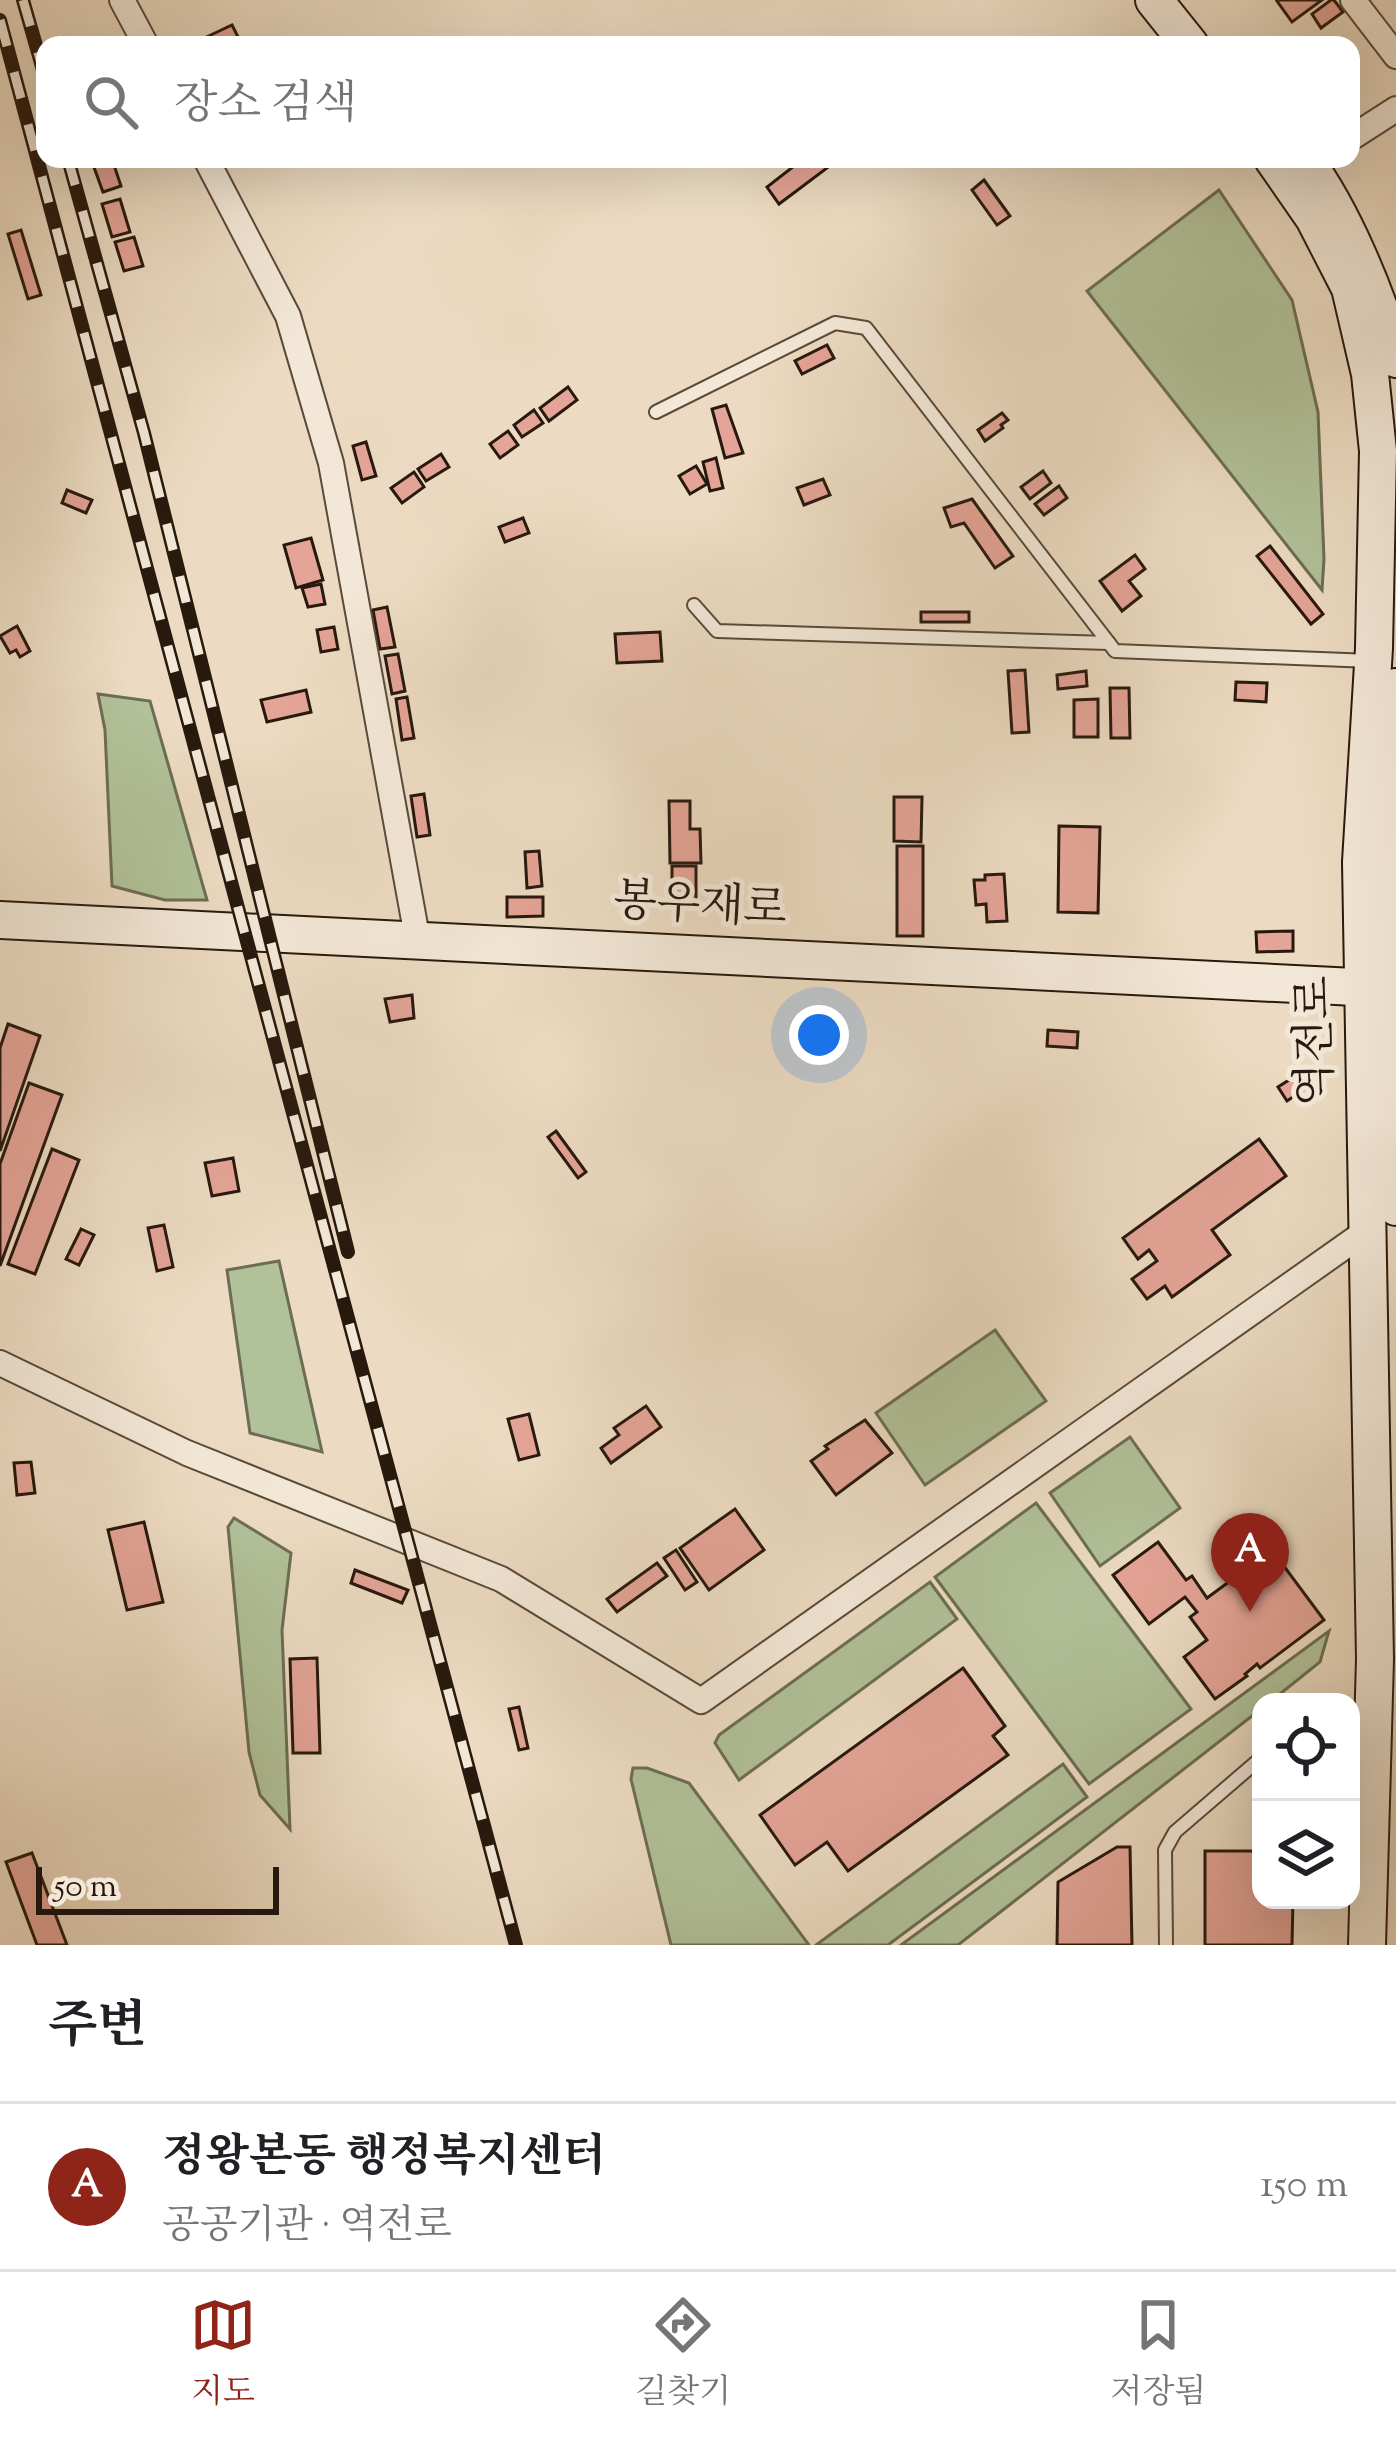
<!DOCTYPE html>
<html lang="ko">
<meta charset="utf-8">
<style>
:root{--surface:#fff;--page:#f2f2f2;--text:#202124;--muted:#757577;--line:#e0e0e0;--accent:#8f2418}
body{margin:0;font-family:"Sorts Mill Goudy","Noto Serif KR",serif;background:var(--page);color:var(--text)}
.controls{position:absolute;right:36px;bottom:36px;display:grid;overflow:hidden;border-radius:24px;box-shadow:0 12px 48px #0002}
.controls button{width:108px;height:108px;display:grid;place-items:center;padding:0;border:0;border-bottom:3px solid var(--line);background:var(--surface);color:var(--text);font:60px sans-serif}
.scale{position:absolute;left:36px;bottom:30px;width:243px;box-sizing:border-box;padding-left:12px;border:6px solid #28190e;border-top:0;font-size:33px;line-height:42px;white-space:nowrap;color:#28190e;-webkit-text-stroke:9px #f3e8d7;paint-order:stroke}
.you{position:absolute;left:819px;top:1035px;width:42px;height:42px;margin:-30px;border:9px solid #fff;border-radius:50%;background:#1a73e8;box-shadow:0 0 0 18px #1a73e833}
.badge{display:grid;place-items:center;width:78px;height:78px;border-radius:50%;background:var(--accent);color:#fff;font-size:39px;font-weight:700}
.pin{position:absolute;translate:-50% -99px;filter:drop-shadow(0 3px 6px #0008)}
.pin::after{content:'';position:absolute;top:63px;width:42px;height:36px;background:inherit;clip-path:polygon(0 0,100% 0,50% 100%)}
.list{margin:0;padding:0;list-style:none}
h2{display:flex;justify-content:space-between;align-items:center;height:156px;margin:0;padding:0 48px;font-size:51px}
h2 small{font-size:39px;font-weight:400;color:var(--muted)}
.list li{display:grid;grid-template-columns:78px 1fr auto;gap:36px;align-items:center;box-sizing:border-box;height:168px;padding:0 48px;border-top:3px solid var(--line)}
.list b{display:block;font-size:45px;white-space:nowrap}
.list p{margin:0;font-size:39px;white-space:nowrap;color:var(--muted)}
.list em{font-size:39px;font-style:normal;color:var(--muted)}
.icon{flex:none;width:66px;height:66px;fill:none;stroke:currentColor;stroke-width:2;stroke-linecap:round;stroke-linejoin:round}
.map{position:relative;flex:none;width:1396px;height:1945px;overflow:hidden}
.search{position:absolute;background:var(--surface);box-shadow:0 12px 48px #0002;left:36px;right:36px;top:36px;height:132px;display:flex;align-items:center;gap:30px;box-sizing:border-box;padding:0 42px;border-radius:24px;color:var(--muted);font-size:45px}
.sheet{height:324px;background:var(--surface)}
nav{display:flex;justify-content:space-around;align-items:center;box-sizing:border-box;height:168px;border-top:3px solid var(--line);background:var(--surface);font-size:33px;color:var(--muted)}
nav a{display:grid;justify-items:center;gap:6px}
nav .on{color:var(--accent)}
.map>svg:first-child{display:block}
</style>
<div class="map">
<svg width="1396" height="1945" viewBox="0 0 1396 1945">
<rect width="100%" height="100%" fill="#ecdbc2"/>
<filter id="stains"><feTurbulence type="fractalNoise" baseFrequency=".00167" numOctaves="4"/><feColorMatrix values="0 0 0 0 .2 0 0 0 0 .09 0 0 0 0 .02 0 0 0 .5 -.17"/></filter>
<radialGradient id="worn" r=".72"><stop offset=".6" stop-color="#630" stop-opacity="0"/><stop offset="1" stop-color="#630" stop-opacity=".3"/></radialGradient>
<g fill="#b1c199" stroke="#6c6d54" stroke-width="3">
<path d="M1219,190l73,110 26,112 6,147 -2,31 -235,-299z"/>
<path d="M98,694l52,7 57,199h-42l-53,-14 -7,-156z"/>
<path d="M279,1261l43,191 -72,-19 -23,-163z"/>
<path d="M995,1330l51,71 -121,84 -49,-72z"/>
<path d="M1130,1437l50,71 -80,58 -50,-73z"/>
<path d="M1036,1503l155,206 -102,75 -154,-207z"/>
<path d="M234,1518l57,35 -9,77 8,199 -30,-34 -11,-43 -21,-225z"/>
<path d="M930,1582l27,37 -218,161 -24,-37 4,-8z"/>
<path d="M1329,1631l-9,31 -50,40h-9v7l-303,236h-57z"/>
<path d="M1063,1764l24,33 -199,148h-72z"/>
<path d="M633,1768h14l42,15 120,162h-138l-40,-166z"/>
</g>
<g fill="#e4a497" stroke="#28190e" stroke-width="3">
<path d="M1279,0h43l-30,22 -15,-21z"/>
<path d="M1331,0h3l9,12 -22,16 -9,-14z"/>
<path d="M232,25l10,20h-44l-2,-3z"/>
<path d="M91,159h21l9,27 -18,6z"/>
<path d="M803,159h24l4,6 -52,39 -12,-17z"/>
<path d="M984,180l26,36 -13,9 -25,-35z"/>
<path d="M120,199l10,33 -18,5 -10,-33z"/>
<path d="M21,230l20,65 -13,4 -20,-65z"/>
<path d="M134,237l9,29 -19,5 -9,-29z"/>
<path d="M827,345l7,13 -32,16 -7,-13z"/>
<path d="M568,387l9,13 -28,21 -9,-13z"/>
<path d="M726,405l17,48 -18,5 -13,-49z"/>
<path d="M534,410l9,13 -21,14 -8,-12z"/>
<path d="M1002,413l6,7 -7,5 2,3 -18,13 -7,-11z"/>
<path d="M508,431l10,14 -18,13 -10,-14z"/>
<path d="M366,442l10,34 -14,4 -9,-34z"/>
<path d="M441,454l8,13 -23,14 -8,-12z"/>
<path d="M716,458l7,30 -13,3 -7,-29z"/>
<path d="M696,466l11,18 -17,10 -11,-18z"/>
<path d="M1043,471l8,12 -21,16 -9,-12z"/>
<path d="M414,472l10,15 -22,16 -11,-15z"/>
<path d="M823,479l7,16 -26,10 -7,-17z"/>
<path d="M1059,486l8,12 -23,17 -9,-11z"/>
<path d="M67,490l25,10 -6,13 -24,-10z"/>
<path d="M972,499l41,57 -18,12 -31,-45 -13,4 -7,-19z"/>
<path d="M523,518l6,15 -24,9 -6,-15z"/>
<path d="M311,538l12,42 -27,8 -12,-43z"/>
<path d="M1270,546l53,68 -12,10 -54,-68z"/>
<path d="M1135,555l10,14 -16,12 12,15 -19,15 -22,-30z"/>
<path d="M321,584l4,20 -17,3 -6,-19z"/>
<path d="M387,607l8,40 -15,2 -7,-39z"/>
<rect x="921" y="612" width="48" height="10"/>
<path d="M17,626l13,25 -10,6 -4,-7 -6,3 -10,-17z"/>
<path d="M334,627l4,22 -17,3 -4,-22z"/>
<path d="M660,632l2,29 -45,2 -2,-29z"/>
<path d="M398,654l7,37 -13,3 -7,-38z"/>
<path d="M1025,670l4,62 -17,1 -4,-62z"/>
<path d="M1086,671l1,15 -29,3 -1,-14z"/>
<path d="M1236,682l31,1 -1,19 -31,-2z"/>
<path d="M1110,688h19l1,50h-19z"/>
<path d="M306,690l5,22 -44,10 -6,-22z"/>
<path d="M407,697l7,41 -12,2 -6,-41z"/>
<path d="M1098,699v38h-24v-37z"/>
<path d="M424,794l6,41 -13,2 -6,-41z"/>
<path d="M894,797h28l-1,45 -27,-1z"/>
<path d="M669,801h21v28h10l1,34h-31z"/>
<path d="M1059,826l41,1 -2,86 -40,-1z"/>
<rect x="897" y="846" width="26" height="90"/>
<path d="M539,851l3,35 -15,2 -2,-36z"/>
<rect x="672" y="866" width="24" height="41"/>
<path d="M1004,874l3,47 -20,1 -1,-18 -10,1 -2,-25h11v-5z"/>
<path d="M507,897h36v19l-36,1z"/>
<path d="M1293,931v20l-36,1 -1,-20z"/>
<path d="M412,995l2,23 -24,4 -5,-23z"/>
<path d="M8,1024l32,12 -40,115v-103z"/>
<path d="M1048,1030l30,2 -1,16 -30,-2z"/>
<path d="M1303,1071l9,13 -25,17 -9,-14z"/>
<path d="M29,1083l33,12 -62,171v-102z"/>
<path d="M556,1131l30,41 -8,6 -30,-41z"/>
<path d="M1259,1139l27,37 -74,54 18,25 -58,42 -7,-11 -18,13 -15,-20 25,-18 -8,-11 -11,9 -15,-21z"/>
<path d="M52,1149l27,11 -44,114 -27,-10z"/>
<path d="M233,1158l6,33 -27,5 -7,-33z"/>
<path d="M164,1225l9,42 -16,4 -9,-43z"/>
<path d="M81,1229l13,6 -15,30 -13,-6z"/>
<path d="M646,1406l15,21 -50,36 -10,-15 18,-13 -5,-7z"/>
<path d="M529,1414l10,41 -20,5 -11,-41z"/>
<path d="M865,1420l27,33 -56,42 -25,-34 17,-12 -3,-3z"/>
<path d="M31,1462l4,31 -18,2 -3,-32z"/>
<path d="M735,1509l29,41 -55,40 -29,-42z"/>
<path d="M144,1522l19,80 -36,8 -19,-80z"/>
<path d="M1158,1542l28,38 6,-4 15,22 65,-48 52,70 -64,48 -3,-4 -12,10 2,2 -32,23 -31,-42 23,-17 -17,-23 7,-5 -12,-15 -36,27 -36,-49z"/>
<path d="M676,1550l21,32 -12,8 -21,-32z"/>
<path d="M657,1563l10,13 -50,36 -10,-13z"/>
<path d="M355,1570l53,20 -6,13 -51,-20z"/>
<path d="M317,1658l3,95h-27l-3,-94z"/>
<path d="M963,1668l42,58 -12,10 15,19 -160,116 -21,-29 -32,23 -35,-50z"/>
<path d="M519,1707l9,41 -9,2 -10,-41z"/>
<path d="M1117,1847h13l2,98h-75l1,-63z"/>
<path d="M1205,1851h56v49h32l-1,45h-87z"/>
<path d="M32,1853l35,92h-30l-31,-83z"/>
</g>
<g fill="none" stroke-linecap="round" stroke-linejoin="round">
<g stroke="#594a3b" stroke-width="16">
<g id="lane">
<path d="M656,412l179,-89 31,5 249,323 256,10"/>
<path d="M694,605l23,26 392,12"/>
<path d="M1166,1945l-1,-95 10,-18 86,-74"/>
</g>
</g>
<g stroke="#594a3b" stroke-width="28">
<g id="street">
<path d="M122,0l24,45"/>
<path d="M1353,0l43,56"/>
<path d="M1351,138l45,-29"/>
<path d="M206,159l82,157 43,147 87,479"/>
<path d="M0,1363l187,90 314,126 200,122 667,-471"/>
</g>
</g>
<g stroke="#28190e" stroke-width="40">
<g id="secondary">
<path d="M1154,0l36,45"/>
<path d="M1273,159l41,59 36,70 20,86 8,77 -4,197 -13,214 14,797 -8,286"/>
<path d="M1304,159c40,54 73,136 92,200"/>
<path d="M1396,687l-3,70 3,450"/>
<path d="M0,920l1396,69"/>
</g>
</g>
<use href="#lane" stroke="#f3e8d7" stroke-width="12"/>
<use href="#street" stroke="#f3e8d7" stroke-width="24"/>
<use href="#secondary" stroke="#f3e8d7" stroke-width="36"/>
<g stroke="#28190e" stroke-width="14">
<g id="rail">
<path d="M23,0l22,77"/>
<path d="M0,20l516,1925"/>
<path d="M68,159l76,274 204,819"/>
</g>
</g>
<use href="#rail" stroke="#f3e8d7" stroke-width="9" stroke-dasharray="27" stroke-linecap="butt"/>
</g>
<g text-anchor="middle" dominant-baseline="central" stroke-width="10" stroke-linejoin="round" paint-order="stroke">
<g font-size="45" fill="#28190e" stroke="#f3e8d7">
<text transform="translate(700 908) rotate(3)">봉우재로</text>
<text transform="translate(1318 1041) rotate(-91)">역전로</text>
</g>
</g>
<rect width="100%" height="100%" filter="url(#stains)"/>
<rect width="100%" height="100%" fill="url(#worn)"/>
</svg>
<div class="controls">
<button><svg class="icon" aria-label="locate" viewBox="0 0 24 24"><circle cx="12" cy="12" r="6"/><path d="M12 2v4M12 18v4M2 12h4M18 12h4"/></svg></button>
<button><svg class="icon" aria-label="layers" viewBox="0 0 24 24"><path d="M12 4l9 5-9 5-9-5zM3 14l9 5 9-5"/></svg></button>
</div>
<div class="scale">50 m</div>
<div class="you"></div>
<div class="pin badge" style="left:1250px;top:1612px">A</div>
<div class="search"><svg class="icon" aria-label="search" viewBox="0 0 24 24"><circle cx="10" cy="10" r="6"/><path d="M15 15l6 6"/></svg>장소 검색</div>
</div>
<section class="sheet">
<h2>주변<small></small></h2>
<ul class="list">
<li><span class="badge">A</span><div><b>정왕본동 행정복지센터</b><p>공공기관 · 역전로</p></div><em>150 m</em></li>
</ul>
</section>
<nav>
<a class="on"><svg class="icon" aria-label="map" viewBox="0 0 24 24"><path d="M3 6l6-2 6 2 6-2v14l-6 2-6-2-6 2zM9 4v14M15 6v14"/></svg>지도</a>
<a><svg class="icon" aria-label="directions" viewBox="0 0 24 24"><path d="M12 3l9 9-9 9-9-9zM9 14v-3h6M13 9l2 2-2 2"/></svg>길찾기</a>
<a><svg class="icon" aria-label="saved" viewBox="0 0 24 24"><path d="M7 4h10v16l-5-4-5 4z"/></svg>저장됨</a>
</nav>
